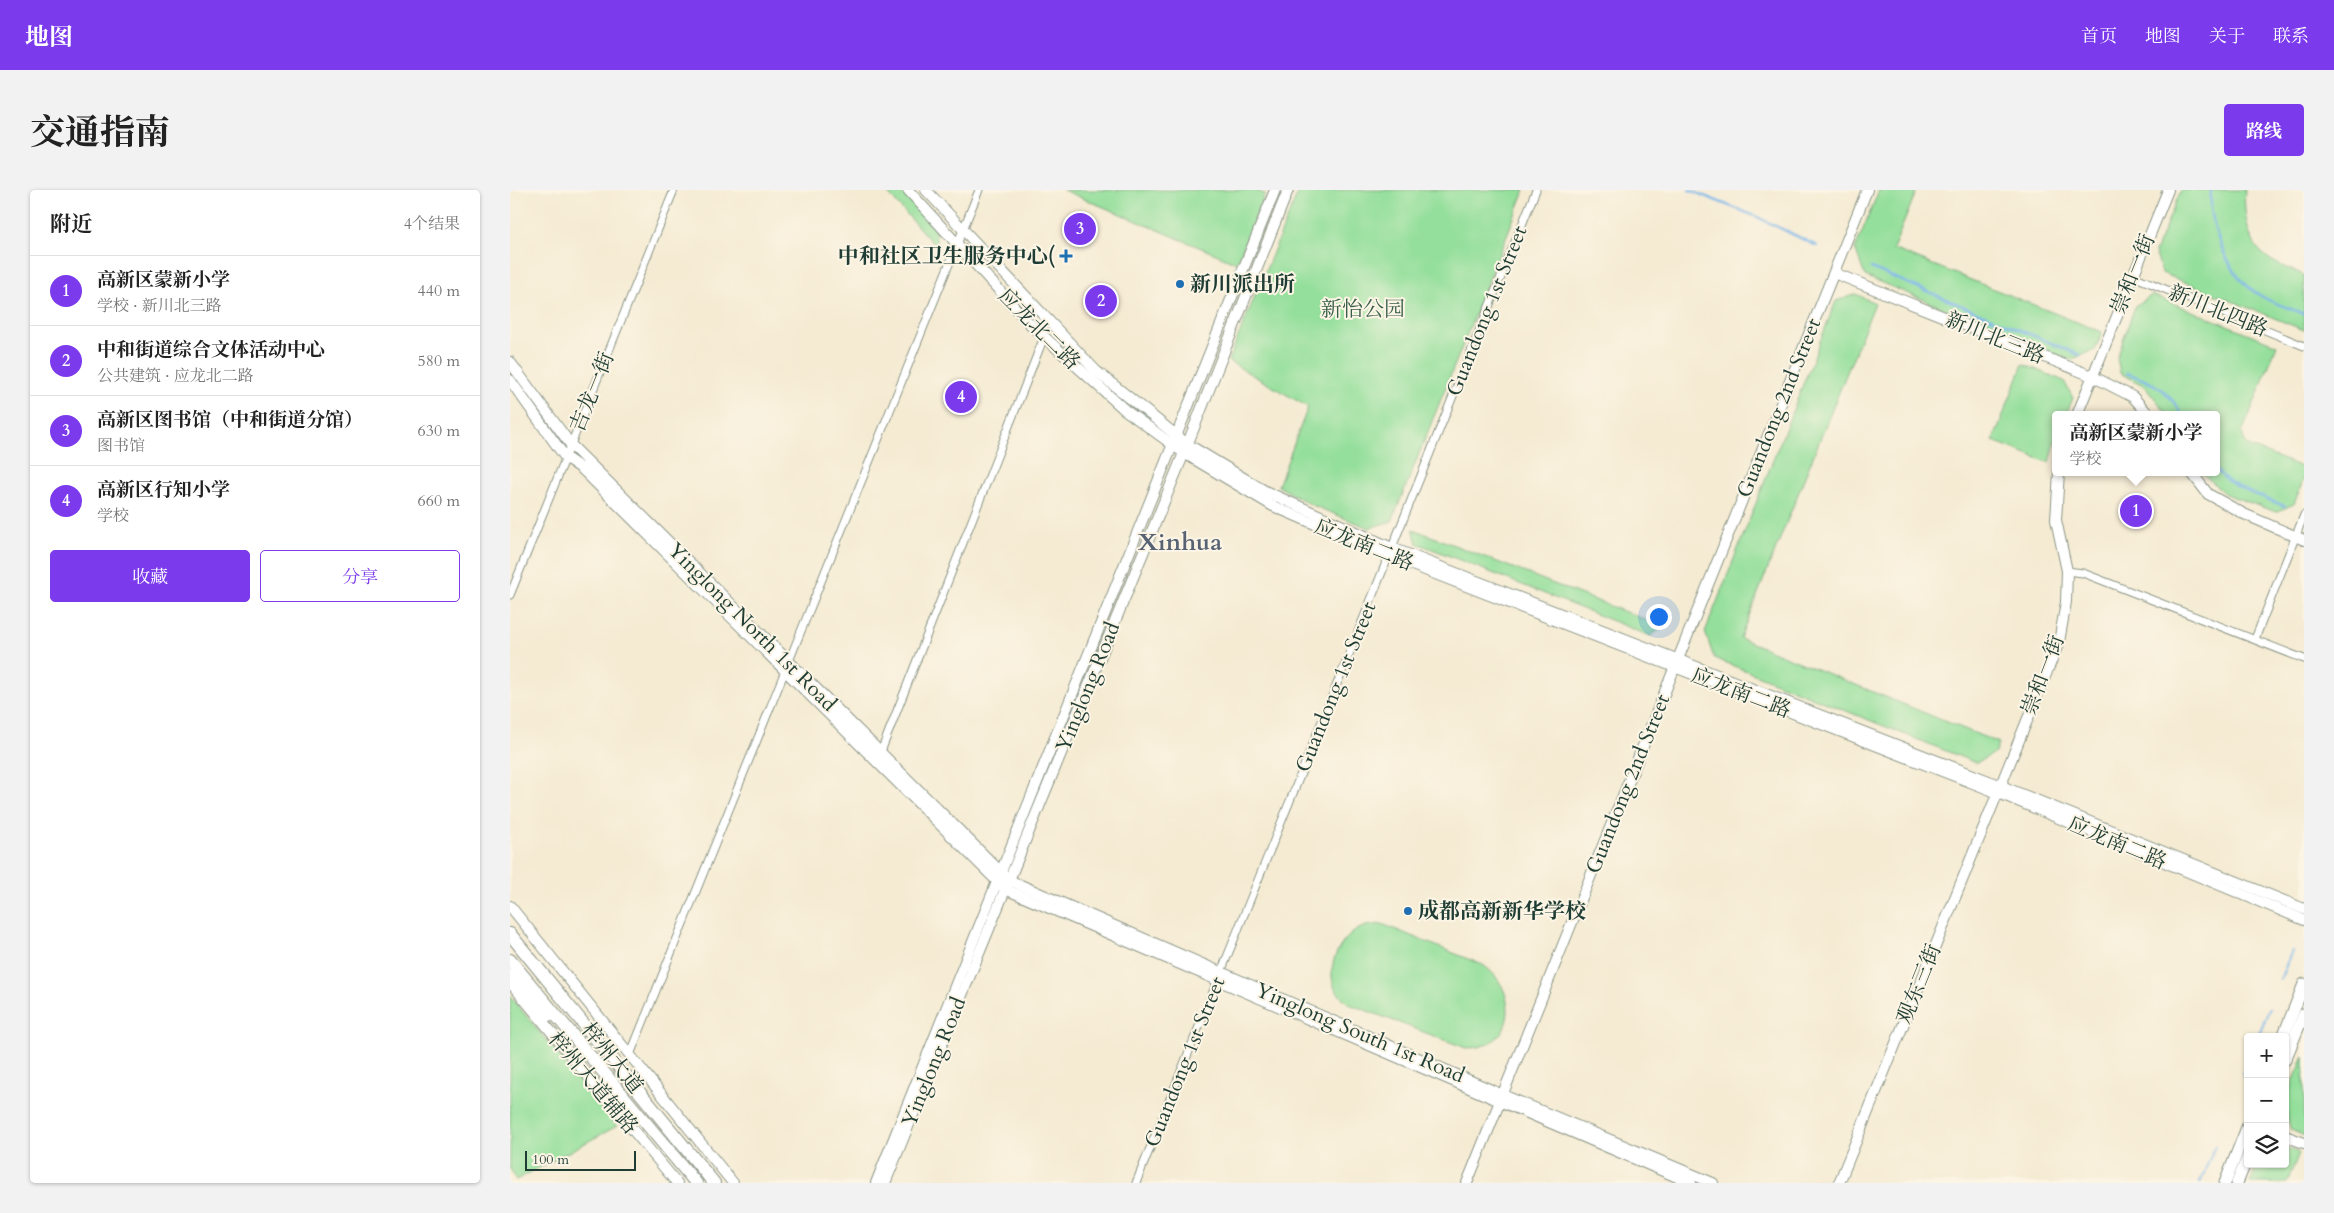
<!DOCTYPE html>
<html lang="zh">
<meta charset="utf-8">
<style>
:root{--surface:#fff;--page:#f2f2f2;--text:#222;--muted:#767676;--line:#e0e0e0;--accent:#7c3aed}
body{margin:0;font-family:Cardo,"Noto Serif SC",serif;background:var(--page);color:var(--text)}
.controls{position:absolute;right:15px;bottom:15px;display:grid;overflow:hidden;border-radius:5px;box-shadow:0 1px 4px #0004}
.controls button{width:45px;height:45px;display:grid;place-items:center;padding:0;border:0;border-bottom:1px solid var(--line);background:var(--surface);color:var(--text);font:25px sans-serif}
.scale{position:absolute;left:15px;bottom:12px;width:111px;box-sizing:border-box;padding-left:5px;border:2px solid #1f3d34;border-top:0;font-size:14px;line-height:18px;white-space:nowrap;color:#1f3d34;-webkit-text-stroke:4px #fcf5e5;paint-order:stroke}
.you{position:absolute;left:1148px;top:426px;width:18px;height:18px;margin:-12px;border:4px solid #fff;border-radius:50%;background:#1a73e8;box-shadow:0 0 0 8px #1a73e833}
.badge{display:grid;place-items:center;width:32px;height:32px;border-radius:50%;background:var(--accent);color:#fff;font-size:16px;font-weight:700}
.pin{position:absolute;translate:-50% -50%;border:2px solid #fff;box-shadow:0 1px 5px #0006}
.popup{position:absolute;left:1542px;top:221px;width:168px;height:65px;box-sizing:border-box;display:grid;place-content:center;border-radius:5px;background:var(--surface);filter:drop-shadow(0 1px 4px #0005);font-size:16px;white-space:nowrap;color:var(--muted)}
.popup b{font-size:19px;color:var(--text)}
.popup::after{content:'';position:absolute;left:50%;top:100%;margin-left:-10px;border:10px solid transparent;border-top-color:var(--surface)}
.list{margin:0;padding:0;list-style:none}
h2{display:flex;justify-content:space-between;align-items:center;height:65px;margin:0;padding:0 20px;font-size:21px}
h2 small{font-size:16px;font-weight:400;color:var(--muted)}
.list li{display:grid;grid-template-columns:32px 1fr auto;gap:15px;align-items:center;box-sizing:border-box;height:70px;padding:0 20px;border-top:1px solid var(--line)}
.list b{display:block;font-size:19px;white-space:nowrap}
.list p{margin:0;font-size:16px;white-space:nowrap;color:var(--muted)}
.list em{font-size:16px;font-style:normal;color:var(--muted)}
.actions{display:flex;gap:10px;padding:15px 20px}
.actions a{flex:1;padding:11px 0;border:1px solid var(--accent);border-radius:5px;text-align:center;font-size:18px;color:var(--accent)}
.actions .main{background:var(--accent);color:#fff}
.icon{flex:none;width:28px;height:28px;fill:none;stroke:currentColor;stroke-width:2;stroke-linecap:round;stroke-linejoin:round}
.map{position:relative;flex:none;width:1794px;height:993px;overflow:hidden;border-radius:5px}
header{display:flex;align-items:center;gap:30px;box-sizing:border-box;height:70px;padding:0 25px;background:var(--accent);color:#fff}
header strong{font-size:24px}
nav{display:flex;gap:28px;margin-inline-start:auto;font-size:18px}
.intro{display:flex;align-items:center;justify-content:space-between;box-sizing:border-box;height:120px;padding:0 30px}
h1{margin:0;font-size:35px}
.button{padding:12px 22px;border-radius:5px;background:var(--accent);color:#fff;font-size:18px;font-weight:700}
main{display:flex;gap:30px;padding:0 30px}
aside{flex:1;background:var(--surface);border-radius:5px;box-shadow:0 1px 4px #0004}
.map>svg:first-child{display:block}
</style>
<header>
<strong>地图</strong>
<nav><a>首页</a><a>地图</a><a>关于</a><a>联系</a></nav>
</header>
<div class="intro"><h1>交通指南</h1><a class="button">路线</a></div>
<main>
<aside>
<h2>附近<small>4个结果</small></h2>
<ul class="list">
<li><span class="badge">1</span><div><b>高新区蒙新小学</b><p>学校 · 新川北三路</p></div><em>440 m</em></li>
<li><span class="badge">2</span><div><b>中和街道综合文体活动中心</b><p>公共建筑 · 应龙北二路</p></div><em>580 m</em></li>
<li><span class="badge">3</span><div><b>高新区图书馆（中和街道分馆）</b><p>图书馆</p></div><em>630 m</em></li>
<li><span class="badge">4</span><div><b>高新区行知小学</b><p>学校</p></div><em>660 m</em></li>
</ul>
<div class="actions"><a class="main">收藏</a><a>分享</a></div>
</aside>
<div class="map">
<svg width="1794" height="993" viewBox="0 0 1794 993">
<rect width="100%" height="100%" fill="#fcf5e5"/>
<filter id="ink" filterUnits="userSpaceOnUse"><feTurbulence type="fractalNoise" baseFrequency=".02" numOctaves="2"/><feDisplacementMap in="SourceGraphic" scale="10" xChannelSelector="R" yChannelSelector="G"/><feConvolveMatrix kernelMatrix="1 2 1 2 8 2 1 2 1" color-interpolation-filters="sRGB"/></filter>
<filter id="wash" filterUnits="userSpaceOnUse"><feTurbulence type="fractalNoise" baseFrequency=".0096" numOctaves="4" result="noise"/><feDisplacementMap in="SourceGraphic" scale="20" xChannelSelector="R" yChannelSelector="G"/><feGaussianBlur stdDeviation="1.12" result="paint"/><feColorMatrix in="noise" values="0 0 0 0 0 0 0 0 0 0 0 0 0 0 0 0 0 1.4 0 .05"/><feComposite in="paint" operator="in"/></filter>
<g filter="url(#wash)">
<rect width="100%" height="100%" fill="#f5ebd3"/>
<g fill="#94df9b" stroke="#5a8e68">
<path d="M375,0h19l30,33 3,25z"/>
<path d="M553,0h192l10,4 -28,69z"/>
<path d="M789,0h226l-133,331 -23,7 -57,-23 -34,-19 30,-79 -80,-46z"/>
<path d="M1369,0h38l-24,59 209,83 -7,18 -25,10 -205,-84 -10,-27z"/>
<path d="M1671,0h64c-2,19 2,50 17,63 11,11 28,16 42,22v55l-142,-57 -7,-21z"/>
<path d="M1346,104l19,9 -135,335 259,105 -4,10 -19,10 -262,-105 -9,-26 131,-331z"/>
<path d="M1642,105l125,50 -35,88 4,12 58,23v10l-10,26 -18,8 -51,-18 -24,-22h15v-57h-48l-23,-29 -25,-13 -3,-15 18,-52z"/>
<path d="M1513,174l41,17 9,17 -7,17h-10v23l-6,25 -57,-22z"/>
<path d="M903,339l251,98 -14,9 -233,-93z"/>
<path d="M872,734l101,41c37,25 34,84 -17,83l-117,-44c-6,-6 -12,-10 -15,-18 -8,-22 8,-51 29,-59 5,-2 13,-2 19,-3z"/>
<path d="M0,806l107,130 -101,54 -6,-12z"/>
<path d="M1794,866v80l-13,-6c-11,-31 2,-45 13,-74z"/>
<path d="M1775,957l14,6 -12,30h-37l7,-19h28z"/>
</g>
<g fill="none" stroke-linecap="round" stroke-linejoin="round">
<g stroke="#75b3e8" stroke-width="2.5">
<path d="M1179,0l66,26 62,30"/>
<path d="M1701,0c-3,36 17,87 50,106 13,8 29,12 43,18"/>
<path d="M1361,78l209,87"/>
<path d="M1617,183c27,10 41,16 55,42"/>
<path d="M1706,280c18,20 45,26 69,36"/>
<path d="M1770,790l12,-29"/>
<path d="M1748,847l11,-28"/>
<path d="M1733,885l5,-13"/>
<path d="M1690,993l15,-37"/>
</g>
</g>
</g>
<g filter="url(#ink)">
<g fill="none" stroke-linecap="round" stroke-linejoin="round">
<g stroke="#8a9484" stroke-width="9">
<g id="street">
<path d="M1623,86l171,70"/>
<path d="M1557,381l16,2 221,86"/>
<path d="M0,405l164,-405"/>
<path d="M1745,449l49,-124"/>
<path d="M370,564l164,-417"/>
<path d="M120,865l349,-865"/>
<path d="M626,993l400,-993"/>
</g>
</g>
<g stroke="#8a9484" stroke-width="12">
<g id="secondary">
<path d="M398,0l121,133 96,87 59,43 89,53 116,50 607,236 308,128"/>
<path d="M416,0l170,181 91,73 78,47 127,57 607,237 305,124"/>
<path d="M1324,83l258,103 41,21 16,18"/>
<path d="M0,172l61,83 438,435 494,215 210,88"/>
<path d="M0,190l55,77 17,12 423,420 686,294"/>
<path d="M1567,225l91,-225"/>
<path d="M1681,282l17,22 36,20 60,26"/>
<path d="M0,716l223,277"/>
<path d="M0,785l39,41"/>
<path d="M0,792l167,201"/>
<path d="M1775,946l19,7"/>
<path d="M366,993l399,-993"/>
<path d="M375,993l299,-730 104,-263"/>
<path d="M957,993l400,-993"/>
<path d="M1329,993l220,-541 7,-40 1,-31 -11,-51 3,-48"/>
</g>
</g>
<g stroke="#8a9484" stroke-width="13">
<g id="primary">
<path d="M1773,847l21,-53"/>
<path d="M1775,870l19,-46"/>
<path d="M1715,993l23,-58"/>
<path d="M1727,993l11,-27"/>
</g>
</g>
<g stroke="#8a9484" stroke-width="14">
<g id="highway">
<path d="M0,744l204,249"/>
<path d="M0,770l186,223"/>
</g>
</g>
<use href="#street" stroke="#fff" stroke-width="7"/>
<use href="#secondary" stroke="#fff" stroke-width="10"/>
<use href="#primary" stroke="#fff" stroke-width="11"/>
<use href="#highway" stroke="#fff" stroke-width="12"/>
</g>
</g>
<g fill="#1f6fb2" stroke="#fcf5e5" stroke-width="2">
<path d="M553.5 58.5h5v5h5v5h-5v5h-5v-5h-5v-5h5z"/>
<circle cx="670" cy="94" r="5"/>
<circle cx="898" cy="721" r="5"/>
</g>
<g text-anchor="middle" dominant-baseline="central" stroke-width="4" stroke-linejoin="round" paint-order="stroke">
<g font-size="21" font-weight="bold" fill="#1f3d34" stroke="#fcf5e5" text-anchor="start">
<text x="545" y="66" text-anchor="end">中和社区卫生服务中心(</text>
<text x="680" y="94">新川派出所</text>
<text x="908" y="721">成都高新新华学校</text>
</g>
<g font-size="21" fill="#1f3d34" stroke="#fcf5e5">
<text transform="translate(1623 84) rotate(-68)">崇和一街</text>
<text transform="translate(977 121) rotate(-68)">Guandong 1st Street</text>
<text transform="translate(1708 121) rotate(22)">新川北四路</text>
<text transform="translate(529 139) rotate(45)">应龙北二路</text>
<text transform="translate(1485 148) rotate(22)">新川北三路</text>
<text transform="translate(82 202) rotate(-68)">吉龙一街</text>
<text transform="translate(1269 218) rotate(-68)">Guandong 2nd Street</text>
<text transform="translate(854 355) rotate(22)">应龙南二路</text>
<text transform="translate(242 437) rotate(45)">Yinglong North 1st Road</text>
<text transform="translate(1533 485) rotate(-69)">崇和一街</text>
<text transform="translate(578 497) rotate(-68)">Yinglong Road</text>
<text transform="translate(826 497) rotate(-68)">Guandong 1st Street</text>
<text transform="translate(1231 503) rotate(21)">应龙南二路</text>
<text transform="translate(1118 594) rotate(-68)">Guandong 2nd Street</text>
<text transform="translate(1607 653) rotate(23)">应龙南二路</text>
<text transform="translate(1409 794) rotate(-68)">观东三街</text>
<text transform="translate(850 843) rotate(23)">Yinglong South 1st Road</text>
<text transform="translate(102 868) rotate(51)">梓州大道</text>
<text transform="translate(424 872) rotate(-68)">Yinglong Road</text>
<text transform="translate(675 872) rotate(-68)">Guandong 1st Street</text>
<text transform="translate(83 893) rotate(50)">梓州大道辅路</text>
</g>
<g font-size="21" fill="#365d49" stroke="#fcf5e5">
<text x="853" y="119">新怡公园</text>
</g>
<g font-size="24" font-weight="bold" fill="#576374" stroke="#fcf5e5">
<text x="670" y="352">Xinhua</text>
</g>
</g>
</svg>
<div class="controls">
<button>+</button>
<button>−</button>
<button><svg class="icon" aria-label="layers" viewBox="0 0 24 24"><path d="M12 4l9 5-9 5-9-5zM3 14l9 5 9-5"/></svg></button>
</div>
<div class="scale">100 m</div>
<div class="you"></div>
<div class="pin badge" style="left:1626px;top:321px">1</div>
<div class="popup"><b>高新区蒙新小学</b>学校</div>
<div class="pin badge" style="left:591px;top:111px">2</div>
<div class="pin badge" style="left:570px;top:39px">3</div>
<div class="pin badge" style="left:451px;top:207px">4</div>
</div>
</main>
